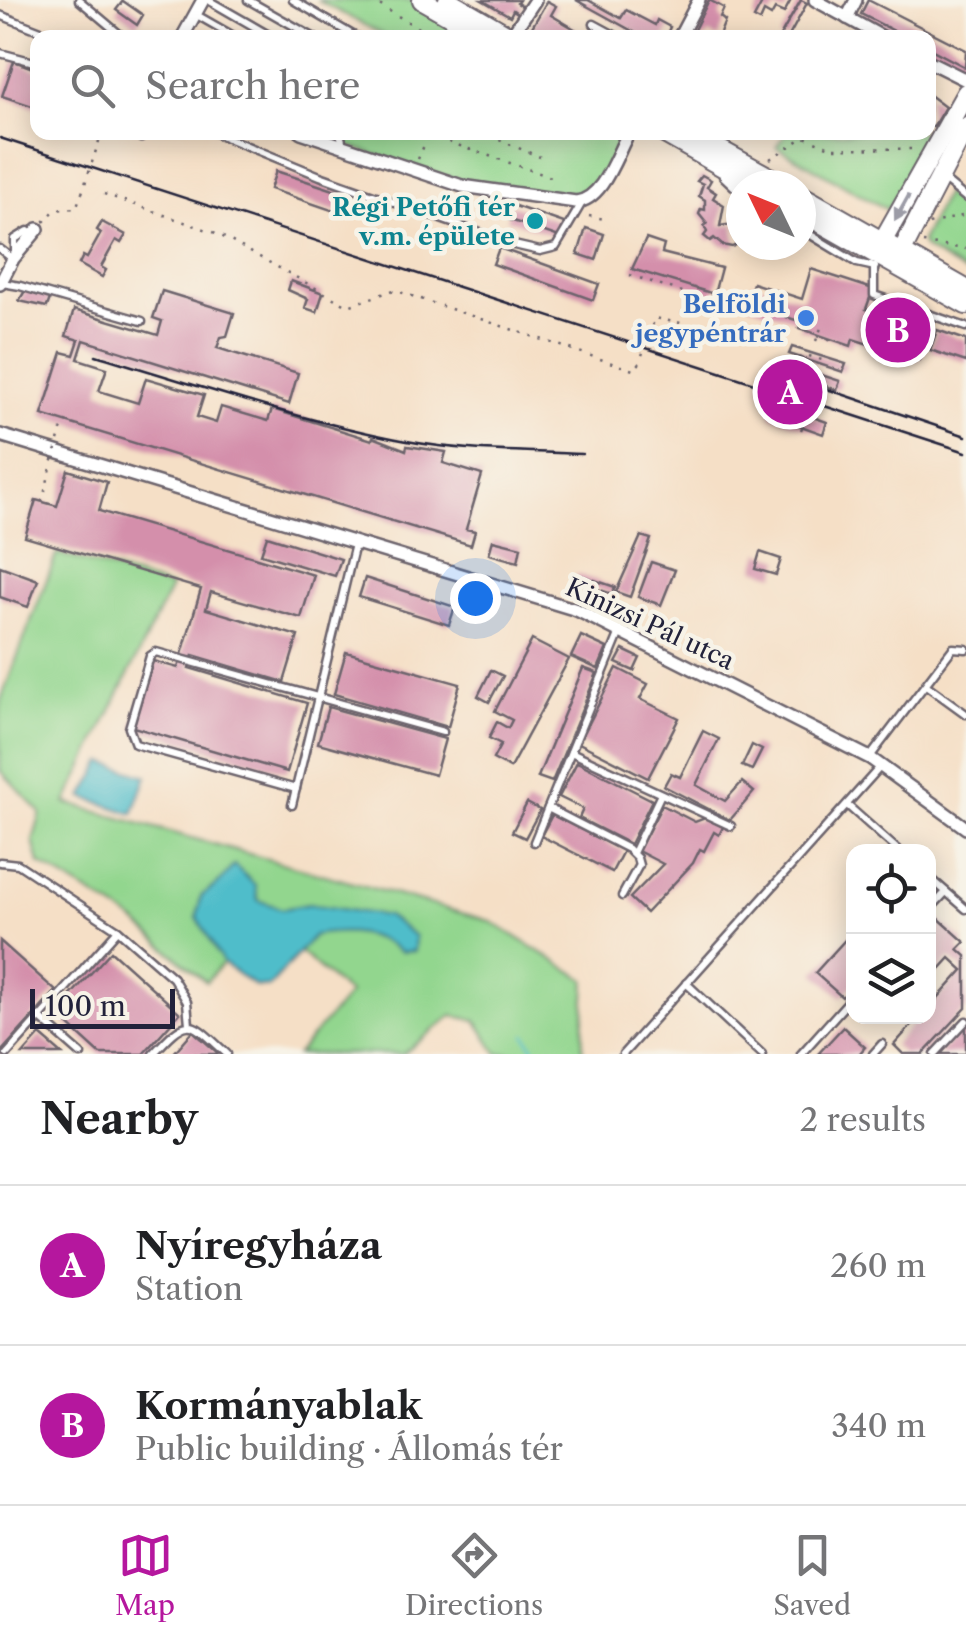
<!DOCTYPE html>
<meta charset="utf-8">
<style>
:root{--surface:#fff;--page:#f6f6f6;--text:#202124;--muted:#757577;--line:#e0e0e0;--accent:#b5179e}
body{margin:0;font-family:"Libre Caslon Text",serif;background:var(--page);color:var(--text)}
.controls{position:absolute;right:30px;bottom:30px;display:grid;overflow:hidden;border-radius:20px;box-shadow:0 5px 25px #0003}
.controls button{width:90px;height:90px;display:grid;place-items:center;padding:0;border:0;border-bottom:2px solid var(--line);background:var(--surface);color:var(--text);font:50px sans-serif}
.compass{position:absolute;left:726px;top:170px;width:90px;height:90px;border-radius:50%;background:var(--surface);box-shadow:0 5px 25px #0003;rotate:313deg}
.scale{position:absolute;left:30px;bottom:25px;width:145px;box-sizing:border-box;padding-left:10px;border:5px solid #22223b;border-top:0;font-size:28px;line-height:35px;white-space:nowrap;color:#22223b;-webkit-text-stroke:8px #f7f3e8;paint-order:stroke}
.you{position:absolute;left:475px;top:598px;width:35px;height:35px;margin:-25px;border:8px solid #fff;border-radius:50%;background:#1a73e8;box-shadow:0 0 0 15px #1a73e833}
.badge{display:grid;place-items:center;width:65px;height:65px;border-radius:50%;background:var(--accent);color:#fff;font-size:32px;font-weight:700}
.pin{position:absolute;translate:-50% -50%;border:5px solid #fff;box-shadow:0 2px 10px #0006}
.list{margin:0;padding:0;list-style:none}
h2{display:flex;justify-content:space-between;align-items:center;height:130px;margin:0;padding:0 40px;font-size:42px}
h2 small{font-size:32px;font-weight:400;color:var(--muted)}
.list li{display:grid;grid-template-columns:65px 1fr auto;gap:30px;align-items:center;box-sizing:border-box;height:160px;padding:0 40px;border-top:2px solid var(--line)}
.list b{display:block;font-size:38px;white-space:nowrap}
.list p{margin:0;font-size:32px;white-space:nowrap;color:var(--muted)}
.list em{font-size:32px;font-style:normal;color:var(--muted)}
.icon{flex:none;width:55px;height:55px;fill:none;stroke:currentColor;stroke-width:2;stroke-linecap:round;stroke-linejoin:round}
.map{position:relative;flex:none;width:966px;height:1054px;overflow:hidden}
.search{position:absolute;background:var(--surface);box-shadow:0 5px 25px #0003;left:30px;right:30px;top:30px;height:110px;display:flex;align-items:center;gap:25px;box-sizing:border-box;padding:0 35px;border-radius:20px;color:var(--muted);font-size:38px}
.sheet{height:450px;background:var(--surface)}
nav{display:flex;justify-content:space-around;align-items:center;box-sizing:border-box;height:140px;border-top:2px solid var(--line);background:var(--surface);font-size:28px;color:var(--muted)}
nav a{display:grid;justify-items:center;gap:5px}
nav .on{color:var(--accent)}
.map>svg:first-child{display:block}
</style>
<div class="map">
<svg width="966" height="1054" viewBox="0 0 966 1054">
<rect width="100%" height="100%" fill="#f7f3e8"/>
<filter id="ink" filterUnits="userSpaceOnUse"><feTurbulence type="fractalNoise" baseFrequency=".01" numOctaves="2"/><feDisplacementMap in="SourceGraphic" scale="20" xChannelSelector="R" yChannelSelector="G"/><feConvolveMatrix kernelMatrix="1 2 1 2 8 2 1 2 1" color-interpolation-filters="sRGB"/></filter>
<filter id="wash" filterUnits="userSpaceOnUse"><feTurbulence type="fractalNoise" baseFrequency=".0048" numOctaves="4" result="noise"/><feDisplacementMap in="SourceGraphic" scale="40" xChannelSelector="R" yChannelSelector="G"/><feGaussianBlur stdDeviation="2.25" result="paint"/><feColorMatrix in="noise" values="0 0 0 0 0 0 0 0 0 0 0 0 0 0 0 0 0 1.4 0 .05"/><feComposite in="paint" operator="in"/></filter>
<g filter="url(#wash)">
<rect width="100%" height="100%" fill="#f5dfc6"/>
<g fill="#92d68e" stroke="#5a7c64" stroke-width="2.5">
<path d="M317,0h93l67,37h-90z"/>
<path d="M928,132l4,1 -44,77 -111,-63 9,-14z"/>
<path d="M343,133h283l-24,50 -18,17 -120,-17 -119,-38z"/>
<path d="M945,193l21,18v62l-42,-25 -3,-6z"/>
<path d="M57,553l114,34 -105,216 424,118 96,59 -4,74h-84l-22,-34 -24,-4 -49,38h-106l52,-60 -49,-42 -31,35 -14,-1 -32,-23 -17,19 -74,-63 -93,-56 -6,-22 8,-28 -41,-43v-68z"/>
</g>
<g fill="#50bdca" stroke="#397082" stroke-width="2.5">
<path d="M103,762l44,14 -14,38 -50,-17z"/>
<path d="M234,865l21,20 3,15 24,9 27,-5 78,12 28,20 -1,15 -14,1c-26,-21 -53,-22 -86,-17l-45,52 -14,-1 -32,-23 -26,-46 4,-21 17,-12z"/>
</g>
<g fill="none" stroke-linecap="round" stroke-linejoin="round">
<path stroke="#50bdca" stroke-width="2.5" d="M526,1035l11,19"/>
</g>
<g id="blocks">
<g fill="#d48fab">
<path d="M482,0h37l-2,3 6,4 -4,7 -6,-4 -3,6z"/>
<path d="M576,0h12l33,18 5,-8 29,15 2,-5 13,7 -5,11h-20z"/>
<path d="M709,0l15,8 -4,9 5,4 -7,17 -10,-4 -2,4h-16z"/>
<path d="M757,0h34l-7,13 -9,-4 -4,7 -7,-4 -4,9 -6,-3 8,-15z"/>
<path d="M801,0l6,3 -19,35h-9z"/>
<path d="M868,0l98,50 -1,17 -36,-19v-10h-21l-47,-24z"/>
<path d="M123,1l20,14 -6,10 -21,-15z"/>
<path d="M547,1l9,5 -5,9 39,23h-44l-15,-9z"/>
<path d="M14,61l24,9v38l-36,-12z"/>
<path d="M929,95l16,12 -12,20 -4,-2z"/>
<path d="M276,171l67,22 -6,19 -67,-23z"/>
<path d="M702,175l9,5 -4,7 9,6 -3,5 11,7 -4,21 14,-2 2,21 -4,2 -10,-2 -8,-7 -4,3 -6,-5 3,-4 -3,-6 3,-2 -8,-10 2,-5 4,1v-10l-6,-4 4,-12 -6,-3z"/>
<path d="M512,205l52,18 -5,14 -52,-18z"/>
<path d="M102,222l24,13 -5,8 -5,-3 -15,27 5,3 -4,7 -23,-13 4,-8 4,2 14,-25 -4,-3z"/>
<path d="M586,228l18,6 -8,26 -18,-6z"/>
<path d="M646,239l18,6 -2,8 59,15 -7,26 -82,-25z"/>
<path d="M499,248l100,36 -6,16 -100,-36z"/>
<path d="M811,269l62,20 -7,20 25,10 15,1 24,11 -11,29 -66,-21 -2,7 -52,-18 3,-6 -56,-18 7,-21 49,16z"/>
<path d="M291,281l32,12 -6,19 -12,-4 3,-9 -20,-9z"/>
<path d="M26,289l25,7 -4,11 -28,-6z"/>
<path d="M162,291l72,22 -7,23 -6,1 -4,11 81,25 -9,31 -205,-64 -6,19 29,9 -8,23 39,12 8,-25 58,17 -7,22 19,6 5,-16 47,14 4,-12 100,31 1,-3 33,13 1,-4 39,6 -3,11 39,12 -16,54 9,2 -4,14 -429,-130 20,-63 12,3 5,-15 -13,-4 8,-26 84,25 4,-14 -9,-3z"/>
<path d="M937,330l29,10v22l-36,-12z"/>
<path d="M792,347l54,17 -3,8 -54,-18z"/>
<path d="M788,364l52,17 -3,9 -52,-18z"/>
<path d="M774,403l53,19 -4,12 -53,-19z"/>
<path d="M68,470l39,12 -8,29 215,64 -13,43 -90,-26 -5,17 92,27 -14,46 -91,-27 -4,13 118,35 -20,69 -154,-45 20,-66 25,7 23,-79 -176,-52 11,-37 21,6z"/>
<path d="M267,536l74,23 -6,17 -74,-22z"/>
<path d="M641,536l10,3 -21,58 -14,-5z"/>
<path d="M493,540l28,7 -3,15 -29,-8z"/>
<path d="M760,552l21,7 -5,16 -21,-6z"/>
<path d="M651,562l24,8 -14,35 -23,-8z"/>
<path d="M0,566l38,14 -10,27 -28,-10z"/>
<path d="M577,574l38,13 -3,7 -38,-13z"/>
<path d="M365,578l90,29 -6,18 -90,-28z"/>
<path d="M581,636l26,12 -9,21 -27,-12z"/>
<path d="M532,640l37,19 -59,109 -17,-9 8,-15 -12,-6 8,-16 11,6 4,-8 -17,-9z"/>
<path d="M623,650l17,8 -6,13 -18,-8z"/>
<path d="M346,652l114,32 -12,43 -114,-33z"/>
<path d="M583,668l14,5 -45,109 -14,-5z"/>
<path d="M617,668l31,16 -8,15 39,19 -31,60 -69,-35z"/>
<path d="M491,670l12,6 -14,26 -11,-6z"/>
<path d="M328,707l117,32 -10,36 -117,-32z"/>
<path d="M703,731l16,8 -23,46 29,16 17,-19 12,10 -24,28 -66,-34 7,-13 9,4z"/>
<path d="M752,745l10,5 -10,20 -10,-4z"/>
<path d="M577,762l75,38 -22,44 -51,-26 4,-9 -24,-12z"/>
<path d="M527,803l13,7 -15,28 -13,-6z"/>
<path d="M662,805l33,17 10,-4 18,9 -4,8 -5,-3 -10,19 -4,-2 -7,14 -47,50 -16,-15 33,-34 -25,-13z"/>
<path d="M552,815l71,36 -11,21 -71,-36z"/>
<path d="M936,916l29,26 -7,7 8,7v52l-43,46h-20l-9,-9 26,-29h9v-8l34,-38 -13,-12 -21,23v-56z"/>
<path d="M854,930v54l-12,13 -27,-24z"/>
<path d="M0,941l56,50 -56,62z"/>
<path d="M111,951l69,62 -37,41h-43l-45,-41z"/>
<path d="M966,1024v30h-28z"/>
<path d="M843,1027l22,20 -6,7h-41z"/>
<path d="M193,1031l26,23h-46z"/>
<path d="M40,1035l22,19h-39z"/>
</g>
</g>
</g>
<g filter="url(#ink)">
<use href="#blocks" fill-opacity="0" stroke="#6c646c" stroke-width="2.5"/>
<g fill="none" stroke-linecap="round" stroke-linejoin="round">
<g stroke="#6c646c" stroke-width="11">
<g id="lane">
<path d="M79,0l45,38"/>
<path d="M208,0l66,38"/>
<path d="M248,0l67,38"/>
<path d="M293,0l65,38"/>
<path d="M195,14l42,24"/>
<path d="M0,15l59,23"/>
<path d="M594,24l26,14"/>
<path d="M0,53l38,10"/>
<path d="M213,132l107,44 194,69 26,6 16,-4 27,-46"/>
<path d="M340,132l3,14"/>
<path d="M141,138l6,-6"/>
<path d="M723,176l18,17"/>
<path d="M944,180l22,18"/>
<path d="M801,229l56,34 18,4"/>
<path d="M0,249l13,10"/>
<path d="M15,256v-17l13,-8 3,4"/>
<path d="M874,267v28l92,32"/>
<path d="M2,283l18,3 122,35"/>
<path d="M926,685l40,29"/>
<path d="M571,752l160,74"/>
<path d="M870,757l83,-109 13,1"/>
<path d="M296,789l-161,-45 -6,-16 21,-72 6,-4 287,80"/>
<path d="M292,805l63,-261"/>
<path d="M847,805l53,47"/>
<path d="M548,808l80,41 9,9 2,7 -17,31"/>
<path d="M534,842l86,-210"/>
<path d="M633,853l28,-59"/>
<path d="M0,862l18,2 100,66 55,48 14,24 2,22"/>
<path d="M928,876l38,33"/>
<path d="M928,911l18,-19"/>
<path d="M686,983l76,71"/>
<path d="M39,1017l42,37"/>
<path d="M7,1054l111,-124"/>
<path d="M153,1054c37,-40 36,-35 74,0"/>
<path d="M623,1054l258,-288"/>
<path d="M801,1054l53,-59"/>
<path d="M873,1054l9,-10"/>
<path d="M935,1054l31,-33"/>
</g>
</g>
<g stroke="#6c646c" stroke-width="16">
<g id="street">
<path d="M815,0l69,38"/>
<path d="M847,18l9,-18"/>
<path d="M511,36l24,-36"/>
<path d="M182,38l21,-38"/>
<path d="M679,38l20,-38"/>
<path d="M928,61l38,19"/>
<path d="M301,132l161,54 114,16c28,-3 40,-48 53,-70"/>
<path d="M0,284l13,-25 25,-30"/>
<path d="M0,435l577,175 293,148 96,70"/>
</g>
</g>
<g stroke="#6c646c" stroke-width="22">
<g id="secondary">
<path d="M422,0l66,38"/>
<path d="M448,0l65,38"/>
<path d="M661,132l93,53"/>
<path d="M688,132l96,53"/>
<path d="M801,195l165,94"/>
<path d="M801,212l165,93"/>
<path d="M882,242l84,-149"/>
<path d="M901,253l65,-126"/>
</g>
</g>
<g stroke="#6c646c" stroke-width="2.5" stroke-dasharray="2.5 8" stroke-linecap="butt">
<path d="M371,0l64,38"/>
<path d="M419,132l135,46"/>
<path d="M480,132l60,25"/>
<path d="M418,159l12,-27"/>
<path d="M770,159l34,-22 29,11 85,1"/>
<path d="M104,194l112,39 132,73 46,-16 239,80 6,-6 16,-46 24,5 9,-29"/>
<path d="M589,216l20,4"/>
<path d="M44,222l11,-12 21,-2 6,-15"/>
<path d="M929,224l37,-9"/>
<path d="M923,243l43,6"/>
<path d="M630,275l84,27"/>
<path d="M818,336l14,5 -2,5"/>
<path d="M816,341l5,-13"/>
<path d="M809,356l16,5"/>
<path d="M803,373l17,5"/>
<path d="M801,378l4,-9"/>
<path d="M787,425l7,-19"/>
<path d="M801,430l8,-19"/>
</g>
<use href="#lane" stroke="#fff" stroke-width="6"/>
<use href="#street" stroke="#fff" stroke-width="11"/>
<use href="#secondary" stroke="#fff" stroke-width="18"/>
<g stroke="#22223b" stroke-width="2.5">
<path d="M0,138l966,314"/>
<path d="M96,355c103,31 206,66 311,86 57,11 118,10 175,13"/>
<path d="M809,383l157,53"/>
</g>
<g stroke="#6c646c" stroke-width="2.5" stroke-dasharray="2.5 8" stroke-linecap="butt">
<path d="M82,193l20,-61"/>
<path d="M42,502l19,-72 6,-8"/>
</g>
</g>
<defs><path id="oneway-solid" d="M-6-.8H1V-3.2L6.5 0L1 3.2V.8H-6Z" transform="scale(2.5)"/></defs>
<use fill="#9c9ca7" href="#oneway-solid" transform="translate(902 208) rotate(119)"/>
</g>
<circle fill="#0f9aa8" stroke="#f7f3e8" stroke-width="4" cx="535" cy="221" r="10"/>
<circle fill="#3f7fe0" stroke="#f7f3e8" stroke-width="4" cx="806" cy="318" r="10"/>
<g text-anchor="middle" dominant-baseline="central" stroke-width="9" stroke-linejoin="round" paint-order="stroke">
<g font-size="25" font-weight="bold" fill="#0d838f" stroke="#f7f3e8" text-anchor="end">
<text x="515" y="207">Régi Petőfi tér<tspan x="515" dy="29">v.m. épülete</tspan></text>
</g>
<g font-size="25" font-weight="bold" fill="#366cbe" stroke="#f7f3e8" text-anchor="end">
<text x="786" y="304">Belföldi<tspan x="786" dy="29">jegypéntrár</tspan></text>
</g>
<g font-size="25" fill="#22223b" stroke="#f7f3e8">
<text transform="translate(650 624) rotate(25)">Kinizsi Pál utca</text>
</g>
</g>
</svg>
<div class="controls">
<button><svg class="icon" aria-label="locate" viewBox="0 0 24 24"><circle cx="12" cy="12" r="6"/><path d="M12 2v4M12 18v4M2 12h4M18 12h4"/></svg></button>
<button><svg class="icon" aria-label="layers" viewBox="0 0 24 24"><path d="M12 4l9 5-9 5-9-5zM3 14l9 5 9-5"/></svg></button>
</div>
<svg class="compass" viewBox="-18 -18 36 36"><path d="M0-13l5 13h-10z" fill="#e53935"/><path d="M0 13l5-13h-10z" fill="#757577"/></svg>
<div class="scale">100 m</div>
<div class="you"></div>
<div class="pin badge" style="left:790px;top:392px">A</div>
<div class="pin badge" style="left:898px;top:330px">B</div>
<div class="search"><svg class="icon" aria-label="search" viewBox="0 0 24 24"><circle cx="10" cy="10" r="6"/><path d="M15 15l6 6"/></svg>Search here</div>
</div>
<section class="sheet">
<h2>Nearby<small>2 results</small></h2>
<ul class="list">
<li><span class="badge">A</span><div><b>Nyíregyháza</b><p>Station</p></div><em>260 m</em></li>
<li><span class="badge">B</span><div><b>Kormányablak</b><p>Public building · Állomás tér</p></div><em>340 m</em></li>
</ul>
</section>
<nav>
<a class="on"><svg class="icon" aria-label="map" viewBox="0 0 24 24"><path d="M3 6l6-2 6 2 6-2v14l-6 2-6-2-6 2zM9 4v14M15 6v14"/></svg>Map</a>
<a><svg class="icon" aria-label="directions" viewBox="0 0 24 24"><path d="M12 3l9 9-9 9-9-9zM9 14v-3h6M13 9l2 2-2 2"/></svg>Directions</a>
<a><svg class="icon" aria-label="saved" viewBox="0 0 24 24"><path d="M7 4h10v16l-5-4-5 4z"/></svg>Saved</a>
</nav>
